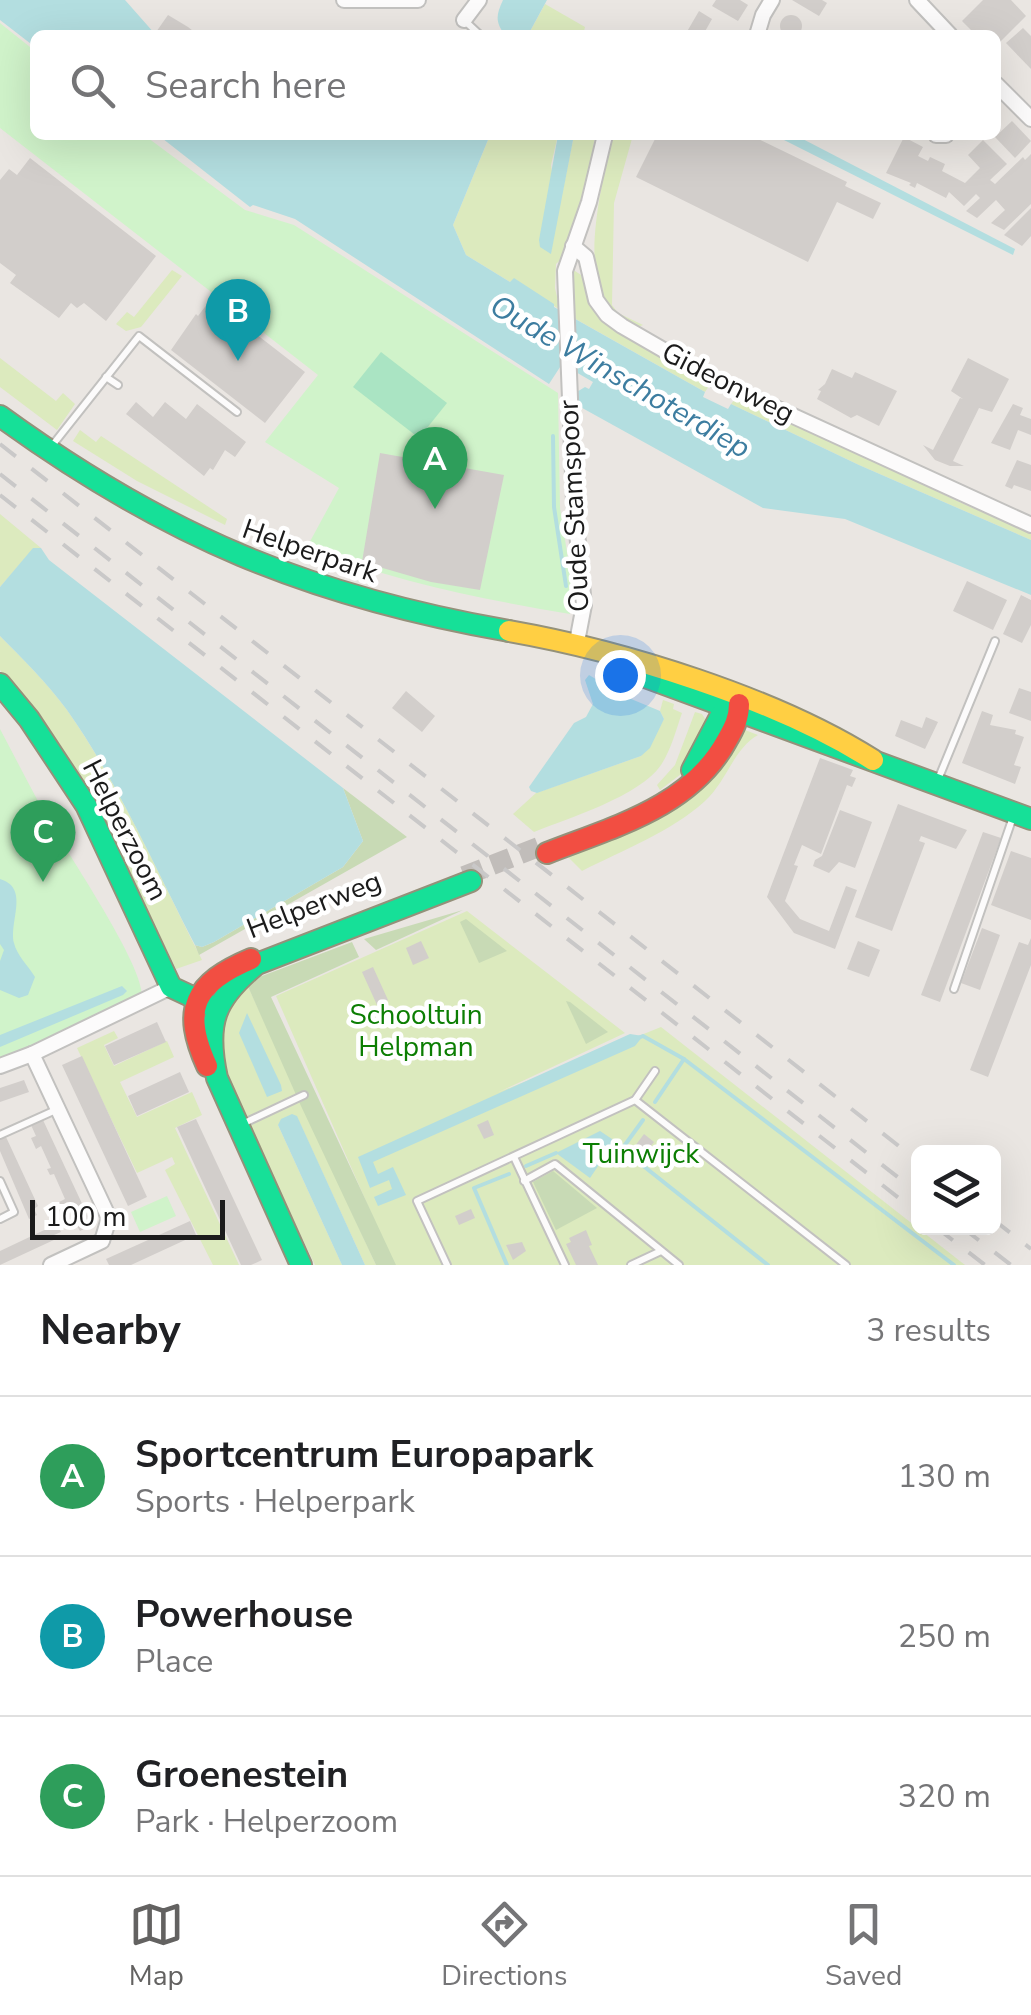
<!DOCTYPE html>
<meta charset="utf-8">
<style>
:root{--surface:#fff;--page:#f2f2f2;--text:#202124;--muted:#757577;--line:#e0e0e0;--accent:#636261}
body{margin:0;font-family:"Nunito Sans",sans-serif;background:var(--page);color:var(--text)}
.controls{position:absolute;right:30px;bottom:30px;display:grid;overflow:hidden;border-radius:15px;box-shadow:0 10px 40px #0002}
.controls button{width:90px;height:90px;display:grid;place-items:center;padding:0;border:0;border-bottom:2px solid var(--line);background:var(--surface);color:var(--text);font:50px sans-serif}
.scale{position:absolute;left:30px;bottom:25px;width:195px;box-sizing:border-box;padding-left:10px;border:5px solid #1b1b1b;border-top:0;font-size:28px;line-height:35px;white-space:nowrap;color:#1b1b1b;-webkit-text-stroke:8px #fff;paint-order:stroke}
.you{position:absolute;left:620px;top:675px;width:35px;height:35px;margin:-25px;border:8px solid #fff;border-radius:50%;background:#1a73e8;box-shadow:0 0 0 15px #1a73e833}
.badge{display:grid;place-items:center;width:65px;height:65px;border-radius:50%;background:var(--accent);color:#fff;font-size:32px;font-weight:700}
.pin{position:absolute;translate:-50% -82px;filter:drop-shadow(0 2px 5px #0008)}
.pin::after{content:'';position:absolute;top:52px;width:35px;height:30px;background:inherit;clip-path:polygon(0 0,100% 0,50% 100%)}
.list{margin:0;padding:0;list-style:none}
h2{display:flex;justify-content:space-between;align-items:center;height:130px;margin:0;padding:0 40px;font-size:42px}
h2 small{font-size:32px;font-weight:400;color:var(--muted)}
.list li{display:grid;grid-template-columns:65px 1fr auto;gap:30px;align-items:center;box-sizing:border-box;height:160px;padding:0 40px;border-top:2px solid var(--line)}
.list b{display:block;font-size:38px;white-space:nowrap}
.list p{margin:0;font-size:32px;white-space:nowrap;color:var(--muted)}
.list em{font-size:32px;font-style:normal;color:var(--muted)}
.icon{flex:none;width:55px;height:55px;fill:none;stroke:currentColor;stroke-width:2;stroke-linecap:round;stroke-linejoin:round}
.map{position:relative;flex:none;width:1031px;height:1265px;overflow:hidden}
.search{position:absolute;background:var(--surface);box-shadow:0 10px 40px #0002;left:30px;right:30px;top:30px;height:110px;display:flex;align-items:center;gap:25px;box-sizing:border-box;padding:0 35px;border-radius:15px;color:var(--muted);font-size:38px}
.sheet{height:610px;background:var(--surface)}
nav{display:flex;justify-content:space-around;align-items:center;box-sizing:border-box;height:140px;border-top:2px solid var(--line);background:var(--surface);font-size:28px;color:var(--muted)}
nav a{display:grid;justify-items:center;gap:5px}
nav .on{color:var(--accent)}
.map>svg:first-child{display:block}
</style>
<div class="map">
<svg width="1031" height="1265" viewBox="0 0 1031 1265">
<rect width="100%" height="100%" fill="#eae6e2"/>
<g fill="#dceabe">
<path d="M545,4l40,23 -2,8h-55z"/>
<path d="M490,135h68l-7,30 7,49 16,-79h21l-15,106 -24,23 -1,24 5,22 -46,-31 -4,3 -44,-27 -13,-30z"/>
<path d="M611,135h22l-19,68 -2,102 6,8 25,12 -8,3c-9,-5 -19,-9 -25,-17 -32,-43 -6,-128 1,-176z"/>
<path d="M172,270l10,6 -41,51 -15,4 -10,-7 11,-12 7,5z"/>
<path d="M575,271l6,4 11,32 13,14 106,62 -6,9 -133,-75 -2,-44z"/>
<path d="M0,358l56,43 7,-8 12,11 -18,26 -57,-43z"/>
<path d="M737,397l231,109 63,26v8l-172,-75 -128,-61z"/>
<path d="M80,430l16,12 5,-6 126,83 -2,6 -88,-44 -64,-40z"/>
<path d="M0,514l41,34 -8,1 -33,38z"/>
<path d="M0,636c23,23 47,47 67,74 54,77 92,166 135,250l-26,9 -71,-145 -42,-74 -63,-80z"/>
<path d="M663,700l11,4 -1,5 9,4c-6,17 -11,37 -21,52 -21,31 -92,53 -127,67l-21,-18 23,-21 105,-37 23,-37 -4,-8z"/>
<path d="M695,712l7,2 5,8 -18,46 -29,22 -3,-5 18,-20z"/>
<path d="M745,730l13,5c-24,13 -31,46 -53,66 -34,31 -82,49 -123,70l-21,-21 105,-42z"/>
<path d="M467,911l158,122 -126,59 162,-65 304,238h-571l-118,-269z"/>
<path d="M246,982l130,283h-11l-68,-148 -5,-2 -14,10 64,140h-27l-95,-197 -2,-41 4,-12z"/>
<path d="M114,1031l4,7 -14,7 10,21 53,-25 7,16 -54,25 17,35 55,-25 10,23 -27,13 64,137h-26l-48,-95 10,-6 -3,-7 -35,16 -60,-125z"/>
</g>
<g fill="#c8dab5">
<path d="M343,788l64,49 -208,118 -4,-10 7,2 12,-5 129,-75 20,-26z"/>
<path d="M463,910l-87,40 -12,-11z"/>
<path d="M466,919l41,32 -28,12 -19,-41z"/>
<path d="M352,942l7,15 -88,40 125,268h-20l-75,-159 -55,-124z"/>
<path d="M566,1001l4,1 38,30 -22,12z"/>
<path d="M553,1171l44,37 -41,22 -23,-48z"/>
</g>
<g fill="#d0f3ca">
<path d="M0,23l35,28v84h109l101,75 49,15 264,168 2,115 12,76 -2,30c-90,-15 -178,-33 -263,-67l32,-59 -74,-46 53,-67 -318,-247z"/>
<path d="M0,729c16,30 31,60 48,90 19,34 96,146 94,178l-142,63z"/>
<path d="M167,1196l9,20 -36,16 -9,-20z"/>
</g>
<path fill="#aae4c3" d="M381,352l66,51 -28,35 -66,-51z"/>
<g fill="#b3dee0">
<path d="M0,0h125l30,34 -120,1v12l-35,-27z"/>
<path d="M503,0h44l-19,35h-23c-10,-13 -9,-20 -2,-35z"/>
<path d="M158,135h332l-37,90 13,30 44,27 4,-4 40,26v3l151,85 -2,5 25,12 3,-5 128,61 172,75v55l-186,-76 -82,-11 -188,-104v-11l10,-6 4,2 4,-7 -31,-18 -13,20 -254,-165 -42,-14 -3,2z"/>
<path d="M558,135h16l-23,119 -11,-7 -1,-7z"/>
<path d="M774,135h21l220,114 -2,6z"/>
<path d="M33,548h8l8,12 294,228 20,53 -20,26 -129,75 -12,5 -7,-2c-41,-79 -77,-163 -128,-235 -20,-27 -44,-51 -67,-74v-49z"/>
<path d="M589,675l35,21 36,15 4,8 -14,29 -9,8 -104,37 -6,-2 -2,-4 45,-64 12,-6 7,-13 -8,-24z"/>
<path d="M0,879c30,9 9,42 14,64 3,13 14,22 21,34l-7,18 -9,3 -19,-8v-29l4,-11 -4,-6z"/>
<path d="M122,986l5,5 -4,4 -123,52v-12z"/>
<path d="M247,1013l34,72 1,6 -15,6 -28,-64z"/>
<path d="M630,1034l13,2 -8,10 -262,116 5,12 15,-7 13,28 -28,11 -4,-9 18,-8 -3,-9 -19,8 -12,-31z"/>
<path d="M292,1114l5,2 68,149h-23l-64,-140 3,-6z"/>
<path d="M600,1131l15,10 -25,37 -34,-25z"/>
</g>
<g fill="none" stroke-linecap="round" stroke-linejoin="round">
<g stroke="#b3dee0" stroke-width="4">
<path d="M553,436l1,71 12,79"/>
<path d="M638,1038l5,-2 41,23 270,206"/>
<path d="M655,1102l29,-43"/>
<path d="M643,1120l-21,29 146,116"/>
<path d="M526,1166l30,-13"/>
<path d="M507,1265l-33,-77 35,-14"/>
</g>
</g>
<g fill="#d2cecb">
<path d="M716,0h24l8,5 -10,16 -26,-15z"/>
<path d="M792,0h30l5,3 -8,13z"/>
<path d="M983,0h28l15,16 -30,30v-11h-20l-14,-14z"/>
<path d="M699,11l13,8 -9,16h-18z"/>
<path d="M168,15l20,12 10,8h-44z"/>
<circle cx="791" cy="26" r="11"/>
<path d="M1023,28l8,8v33l-25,-26z"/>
<path d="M1012,121l19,20 -16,17 -20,-21z"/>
<path d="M657,135h93l97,47 -2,4 36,17 -8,16 -36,-17 -29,60 -172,-85z"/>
<path d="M904,137l19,10 -5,9 10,5 2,-4 15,7 -3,7 23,12 15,-15 -12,-13 15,-15 24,24 -17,16 5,4 28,-27 2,3 6,-6v50l-27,26 -13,-7 14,-13 -9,-10 -19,18 -11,-7 14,-13 -4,-4 -12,12 -15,-14 -3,6 -29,-15 -2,5 -6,-3 2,-2 -25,-10z"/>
<path d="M30,158l126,98 -50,65 -22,-18 -7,5 -6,-5 -12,15 -49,-35 6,-8 -16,-12v-83l9,-11 8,6z"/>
<path d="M1031,208v28l-9,10 -18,-11z"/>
<path d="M211,299l94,73 -40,51 -94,-73 25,-36 2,2z"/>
<path d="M968,358l41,21 -17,33 -13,-4 -26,53 11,5h-14l-15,-6 -12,-15 10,5 27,-52 3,1 -12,-8z"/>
<path d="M832,369l20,9 3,-6 42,19 -18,35 -22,-11 -6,3 -34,-19 4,-8 -3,-1 7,-6z"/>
<path d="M136,402l17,15 12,-15 21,17 11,-15 49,38 -11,15 -10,-7 -12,20 -3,-2 -6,8 -78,-62z"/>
<path d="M1013,404l10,4 -3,7 11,4v16l-13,-5 -8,20 -19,-7z"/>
<path d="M380,453l124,22 -24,115 -49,-8 -69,-20z"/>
<path d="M1017,460l14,5v26l-17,-6 -2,4 -7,-3z"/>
<path d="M967,581l40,19 -14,30 -40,-19z"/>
<path d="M1021,595l10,5v25l-9,18 -19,-9z"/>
<path d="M1019,688l12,4v29l-22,-8z"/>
<path d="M406,691l29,25 -13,16 -30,-24z"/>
<path d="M982,711l11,4 -3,10 26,5 -1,4 9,3 -10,28 7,2 -6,17 -53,-21z"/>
<path d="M926,717l12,5 -13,27 -30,-13 6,-16 21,8z"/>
<path d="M820,758l33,12 -3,6 6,2 -4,9 -5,-2 -26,69 -19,-9 -8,20 4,1 -13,35 15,18 29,12 17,-45 11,4 -22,59 -41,-16 -27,-36z"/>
<path d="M898,804l69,26 -11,19 -35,-13 -2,5 6,2 -33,88 -37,-14z"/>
<path d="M840,810l32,12 -17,46 -16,-6 -10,11 -16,-7 2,-6 7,-4z"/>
<path d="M983,832l18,6 -61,164 -19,-7z"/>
<path d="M1011,851l20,7v62l-40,-15z"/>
<path d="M982,928l18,7 -20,55 -19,-7z"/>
<path d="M1031,938v27l-43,112 -18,-7 49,-128 9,3z"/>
<path d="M421,941l8,17 -16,7 -7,-17z"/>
<path d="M858,941l22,9 -11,27 -22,-8z"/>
<path d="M373,967l15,33 -11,5 -15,-33z"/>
<path d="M157,1022l9,20 -52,23 -9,-19z"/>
<path d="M82,1056l65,141 -19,9 -66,-141z"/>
<path d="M180,1072l9,20 -52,24 -9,-20z"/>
<path d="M24,1080l5,12 -29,10v-14z"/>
<path d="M196,1119l66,141 -11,5h-10l-64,-138z"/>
<path d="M43,1120l49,105 -12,6 -3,-5 -6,3 -2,-6 6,-3 -7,-16 -7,3 -2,-5 6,-3 -11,-25 -4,1 -3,-6 4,-1 -10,-22 -5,3 -5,-11 5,-2 -5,-11z"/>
<path d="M488,1120l6,15 -10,4 -7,-14z"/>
<path d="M644,1134l10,8 -9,12 -10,-8z"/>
<path d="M6,1137l32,69 -4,3 3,6 -8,4 -29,-68v-12z"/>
<path d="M471,1209l4,9 -16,7 -4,-9z"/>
<path d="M190,1221l6,14 -65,30h-22l-3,-6z"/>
<path d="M57,1224l4,8 -7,3 2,4 -56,26v-14z"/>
<path d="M586,1230l6,15 -3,1 9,19h-22l-10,-21 5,-2 -2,-4z"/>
<path d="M522,1242l4,9 -13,9 -7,-15z"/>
</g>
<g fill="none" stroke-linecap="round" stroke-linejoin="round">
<path stroke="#c1bdba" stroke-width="20" stroke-dasharray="20 10" stroke-linecap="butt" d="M464,876l77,-30"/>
<g stroke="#c2c1bf" stroke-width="10">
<g id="lane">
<path d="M465,21l15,14"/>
<path d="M106,377l12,8"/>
<path d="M51,447l88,-111 98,76"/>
<path d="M937,782l58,-141"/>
<path d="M954,989l60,-175"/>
<path d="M635,1100l211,165"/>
<path d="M238,1126l66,-31"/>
<path d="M0,1135l58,-26"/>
<path d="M514,1157l51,108"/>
<path d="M0,1181l14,31 -14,7"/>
<path d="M524,1181l31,-17 124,101"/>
<path d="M447,1265l-30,-64 218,-101 20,-29"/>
<path d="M631,1265l30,-14"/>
</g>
</g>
<g stroke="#c2c1bf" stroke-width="18">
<g id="street">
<path d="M344,0h74"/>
<path d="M917,0l33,35"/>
<path d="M464,20l15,-20"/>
<path d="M757,35l6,-20 9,-15"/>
<path d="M996,84l35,35"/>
<path d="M936,135h10"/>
<path d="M573,246l13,11 10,43 11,15 15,11 97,56 312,143"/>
<path d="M576,647l8,-42 -10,-104 -9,-230 24,-69 16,-67"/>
<path d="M32,1054l77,164 -7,23 -51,24"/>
<path d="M0,1066l32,-12 139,-67"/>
</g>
</g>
<g stroke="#94917a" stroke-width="24">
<g id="fast">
<path d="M0,416c165,120 309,180 509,215"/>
<path d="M629,671l402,148"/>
<path d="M0,684l29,35 57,86 85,182 45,21"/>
<path d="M692,770l29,-55 11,-14"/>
<path d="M301,1265l-84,-187c-12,-55 -3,-79 40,-114l214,-83"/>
</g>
</g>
<g stroke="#94917a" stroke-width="24">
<path id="slow" d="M509,631c114,20 266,67 364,129"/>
</g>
<g stroke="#94917a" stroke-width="24">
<g id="jam">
<path d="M547,853c66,-26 144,-46 180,-113 7,-12 12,-22 12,-36"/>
<path d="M207,1066c-26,-57 -13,-83 44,-107"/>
</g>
</g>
<use href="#lane" stroke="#fcfbfb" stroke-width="6"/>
<use href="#street" stroke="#fcfbfb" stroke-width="14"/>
<use href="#fast" stroke="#16e098" stroke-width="20"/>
<use href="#slow" stroke="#ffcf43" stroke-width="20"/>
<use href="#jam" stroke="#f24e42" stroke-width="20"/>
<g stroke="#c9c8c8" stroke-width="4" stroke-dasharray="20 20" stroke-linecap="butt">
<path d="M0,444l918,717"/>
<path d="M0,474l918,719"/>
<path d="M0,495l918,718"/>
<path d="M994,1220l37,29"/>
<path d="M937,1228l48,37"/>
<path d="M963,1228l48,37"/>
</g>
</g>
<g text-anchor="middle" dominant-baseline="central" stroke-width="9" stroke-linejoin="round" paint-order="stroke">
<g font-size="28" fill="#1b1b1b" stroke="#fff">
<text transform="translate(728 383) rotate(27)">Gideonweg</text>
<text transform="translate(574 506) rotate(-93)">Oude Stamspoor</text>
<text transform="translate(310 551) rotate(19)">Helperpark</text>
<text transform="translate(125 830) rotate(63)">Helperzoom</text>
<text transform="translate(314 905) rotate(-21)">Helperweg</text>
</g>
<g font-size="28" fill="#0c7e03" stroke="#fff">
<text x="416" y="1015">Schooltuin<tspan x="416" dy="32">Helpman</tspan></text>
<text x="641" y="1154">Tuinwijck</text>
</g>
<g font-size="30" font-style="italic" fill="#3d7da0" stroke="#fff">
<text transform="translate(620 377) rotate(30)">Oude Winschoterdiep</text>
</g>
</g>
</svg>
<div class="controls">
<button><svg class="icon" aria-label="layers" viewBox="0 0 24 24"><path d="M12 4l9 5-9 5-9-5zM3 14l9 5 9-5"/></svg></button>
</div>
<div class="scale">100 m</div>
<div class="you"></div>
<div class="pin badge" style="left:435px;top:509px;background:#2e9e5b">A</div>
<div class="pin badge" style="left:238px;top:361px;background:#0f9aa8">B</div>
<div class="pin badge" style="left:43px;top:882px;background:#2e9e5b">C</div>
<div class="search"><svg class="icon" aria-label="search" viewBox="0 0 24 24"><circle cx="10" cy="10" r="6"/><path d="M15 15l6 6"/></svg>Search here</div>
</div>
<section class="sheet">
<h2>Nearby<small>3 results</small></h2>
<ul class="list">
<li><span class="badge" style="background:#2e9e5b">A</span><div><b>Sportcentrum Europapark</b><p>Sports · Helperpark</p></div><em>130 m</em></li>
<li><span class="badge" style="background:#0f9aa8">B</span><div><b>Powerhouse</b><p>Place</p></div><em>250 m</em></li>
<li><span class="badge" style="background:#2e9e5b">C</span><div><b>Groenestein</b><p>Park · Helperzoom</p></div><em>320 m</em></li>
</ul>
</section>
<nav>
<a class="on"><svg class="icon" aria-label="map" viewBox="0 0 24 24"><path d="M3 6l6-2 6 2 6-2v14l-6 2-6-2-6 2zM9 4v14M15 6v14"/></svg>Map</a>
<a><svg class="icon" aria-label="directions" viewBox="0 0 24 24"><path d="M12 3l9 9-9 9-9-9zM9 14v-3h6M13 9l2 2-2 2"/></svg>Directions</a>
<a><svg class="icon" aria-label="saved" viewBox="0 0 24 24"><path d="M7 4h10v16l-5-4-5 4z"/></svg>Saved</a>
</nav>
